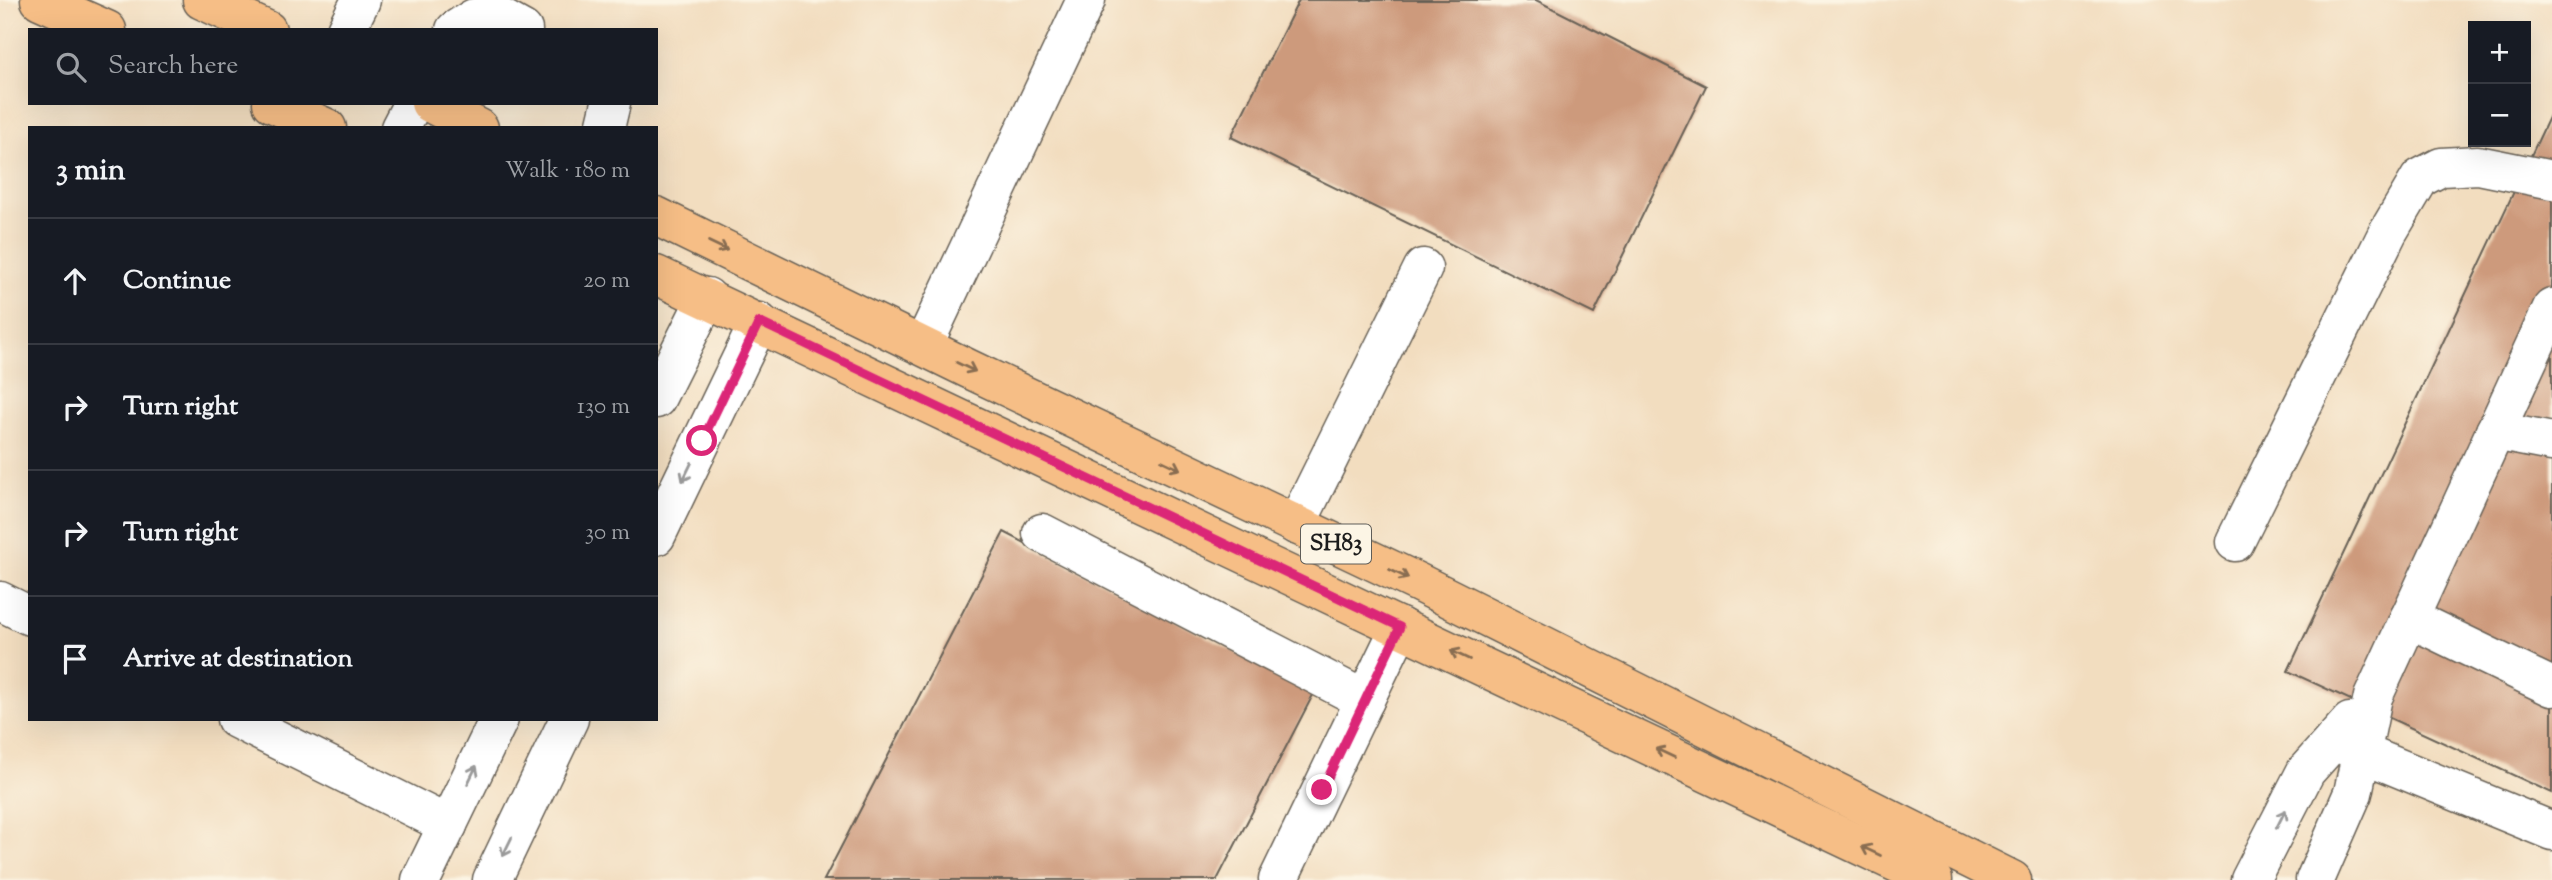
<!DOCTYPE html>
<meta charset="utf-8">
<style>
:root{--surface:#171b24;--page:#242831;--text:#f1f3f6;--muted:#9ea1a6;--line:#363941}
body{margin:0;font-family:"Sorts Mill Goudy",serif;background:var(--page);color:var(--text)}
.controls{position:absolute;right:21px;top:21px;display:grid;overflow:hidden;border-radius:0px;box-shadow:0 7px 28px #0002}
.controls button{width:63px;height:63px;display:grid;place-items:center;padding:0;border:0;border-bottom:2px solid var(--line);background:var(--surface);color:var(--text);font:35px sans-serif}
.stop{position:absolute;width:21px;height:21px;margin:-16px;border:5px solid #db2777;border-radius:50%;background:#fff}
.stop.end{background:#db2777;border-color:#fff;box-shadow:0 2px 7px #0008}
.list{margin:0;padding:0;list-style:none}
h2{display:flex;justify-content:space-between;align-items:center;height:91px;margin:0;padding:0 28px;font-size:30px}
h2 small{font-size:23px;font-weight:400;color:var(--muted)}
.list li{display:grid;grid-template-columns:46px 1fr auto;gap:21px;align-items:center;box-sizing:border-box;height:126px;padding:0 28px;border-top:2px solid var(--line)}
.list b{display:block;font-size:26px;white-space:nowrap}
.list em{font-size:23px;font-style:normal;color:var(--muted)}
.icon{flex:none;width:38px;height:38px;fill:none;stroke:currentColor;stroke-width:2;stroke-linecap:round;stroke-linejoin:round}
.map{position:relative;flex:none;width:2552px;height:880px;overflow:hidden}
.search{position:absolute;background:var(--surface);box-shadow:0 7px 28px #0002;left:28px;top:28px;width:630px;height:77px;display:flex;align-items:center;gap:18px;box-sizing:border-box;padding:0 24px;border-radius:0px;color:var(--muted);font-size:26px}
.panel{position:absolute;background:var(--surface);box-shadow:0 7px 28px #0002;left:28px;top:126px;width:630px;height:595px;border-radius:0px}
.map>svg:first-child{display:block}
</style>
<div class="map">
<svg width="2552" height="880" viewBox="0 0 2552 880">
<rect width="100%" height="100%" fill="#fcf5e5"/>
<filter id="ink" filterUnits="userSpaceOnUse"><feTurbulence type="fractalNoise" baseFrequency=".0143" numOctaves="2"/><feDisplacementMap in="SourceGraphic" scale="14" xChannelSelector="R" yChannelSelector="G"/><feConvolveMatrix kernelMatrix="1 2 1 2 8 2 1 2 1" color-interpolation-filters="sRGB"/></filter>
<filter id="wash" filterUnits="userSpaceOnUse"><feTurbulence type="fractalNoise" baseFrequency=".00686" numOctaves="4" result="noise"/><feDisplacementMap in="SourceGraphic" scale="28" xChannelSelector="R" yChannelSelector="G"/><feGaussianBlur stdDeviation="1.57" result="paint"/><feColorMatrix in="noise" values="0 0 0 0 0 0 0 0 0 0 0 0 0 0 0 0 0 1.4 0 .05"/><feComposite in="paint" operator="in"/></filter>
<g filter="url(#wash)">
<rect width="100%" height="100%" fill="#f2ddbf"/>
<g id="blocks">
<g fill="#cd9a7c">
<path d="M1299,0h237l170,86 -112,228 -363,-177z"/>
<path d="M2552,111v682l-264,-122z"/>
<path d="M1004,532l310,161 -97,187h-393z"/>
</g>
</g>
</g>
<g filter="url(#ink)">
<use href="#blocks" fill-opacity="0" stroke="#676055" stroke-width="2"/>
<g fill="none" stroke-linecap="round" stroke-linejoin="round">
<g stroke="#676055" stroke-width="41">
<g id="minor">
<path d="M346,30l15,-30"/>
<path d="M455,30l19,-12 22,-3 27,15"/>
<path d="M400,128l13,-25"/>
<path d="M605,128l6,-25"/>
<path d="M923,346l163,-346"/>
<path d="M656,399l51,-102"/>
<path d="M2495,431l57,11"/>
<path d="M1296,525l127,-257"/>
<path d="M1042,533l323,167"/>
<path d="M656,536l103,-214"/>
<path d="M2235,542l153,-310 32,-54 21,-11 37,-2 74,15"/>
<path d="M0,601l30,15"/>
<path d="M2409,618l143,69"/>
<path d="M236,719l212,106"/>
<path d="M2333,741l219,90"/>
<path d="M421,880l78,-161"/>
<path d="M492,880l77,-161"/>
<path d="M1278,880l122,-253"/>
<path d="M2250,880l56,-109 44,-49"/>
<path d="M2315,880l38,-87 20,-96 179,-389"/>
</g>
</g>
<g stroke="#676055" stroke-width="41">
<g id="major">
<path d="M40,0l67,30"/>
<path d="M202,0l65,30"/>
<path d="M272,103l55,25"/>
<path d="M430,103l49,25"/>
<path d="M656,216l313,153 450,214 593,297"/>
<path d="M656,275l1277,605"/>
</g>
</g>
<use href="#minor" stroke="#fff" stroke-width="38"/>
<use href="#major" stroke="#f6be86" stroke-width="38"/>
</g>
<defs><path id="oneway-shaft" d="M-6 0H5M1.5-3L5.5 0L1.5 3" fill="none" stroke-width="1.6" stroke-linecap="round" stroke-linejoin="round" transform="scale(1.75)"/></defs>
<g stroke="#896d51">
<use href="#oneway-shaft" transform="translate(718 246) rotate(26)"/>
<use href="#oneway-shaft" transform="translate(966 367) rotate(26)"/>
<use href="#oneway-shaft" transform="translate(1171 465) rotate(26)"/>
<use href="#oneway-shaft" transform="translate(1399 574) rotate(25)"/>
<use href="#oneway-shaft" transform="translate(1460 655) rotate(-155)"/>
<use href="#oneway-shaft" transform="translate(1665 753) rotate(-155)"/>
<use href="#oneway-shaft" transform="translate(1871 851) rotate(-155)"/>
</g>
<g stroke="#999">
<use href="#oneway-shaft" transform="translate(687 472) rotate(116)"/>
<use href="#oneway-shaft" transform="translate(472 775) rotate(-64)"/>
<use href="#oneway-shaft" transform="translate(2281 819) rotate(-63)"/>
<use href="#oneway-shaft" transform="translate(507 847) rotate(116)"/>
</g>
</g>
<g fill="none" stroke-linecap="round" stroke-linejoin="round" filter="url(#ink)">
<path stroke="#db2777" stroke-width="9" d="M702,441l57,-119 641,305 -78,163"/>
</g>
<g text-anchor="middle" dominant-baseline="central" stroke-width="7" stroke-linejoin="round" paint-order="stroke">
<rect fill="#fcf5e5" stroke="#5f5d58" stroke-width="2" x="1301" y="524.5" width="70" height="39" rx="5"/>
<g font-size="23" font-weight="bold" fill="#1c1c1c">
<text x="1336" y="544">SH83</text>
</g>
</g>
</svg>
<div class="controls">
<button>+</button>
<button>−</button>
</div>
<div class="stop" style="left:702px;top:441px"></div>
<div class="stop end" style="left:1322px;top:790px"></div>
<div class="search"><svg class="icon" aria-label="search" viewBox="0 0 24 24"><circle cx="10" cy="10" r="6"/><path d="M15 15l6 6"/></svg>Search here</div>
<section class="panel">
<h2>3 min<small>Walk · 180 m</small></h2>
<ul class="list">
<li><svg class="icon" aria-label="ahead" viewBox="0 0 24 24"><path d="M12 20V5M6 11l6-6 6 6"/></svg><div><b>Continue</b></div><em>20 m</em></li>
<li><svg class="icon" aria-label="right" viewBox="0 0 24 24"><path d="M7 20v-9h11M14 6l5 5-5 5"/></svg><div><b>Turn right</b></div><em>130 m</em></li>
<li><svg class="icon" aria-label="right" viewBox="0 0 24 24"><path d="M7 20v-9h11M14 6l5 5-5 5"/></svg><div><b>Turn right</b></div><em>30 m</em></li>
<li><svg class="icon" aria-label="arrive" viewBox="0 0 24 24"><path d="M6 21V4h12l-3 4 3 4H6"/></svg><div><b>Arrive at destination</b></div></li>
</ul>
</section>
</div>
